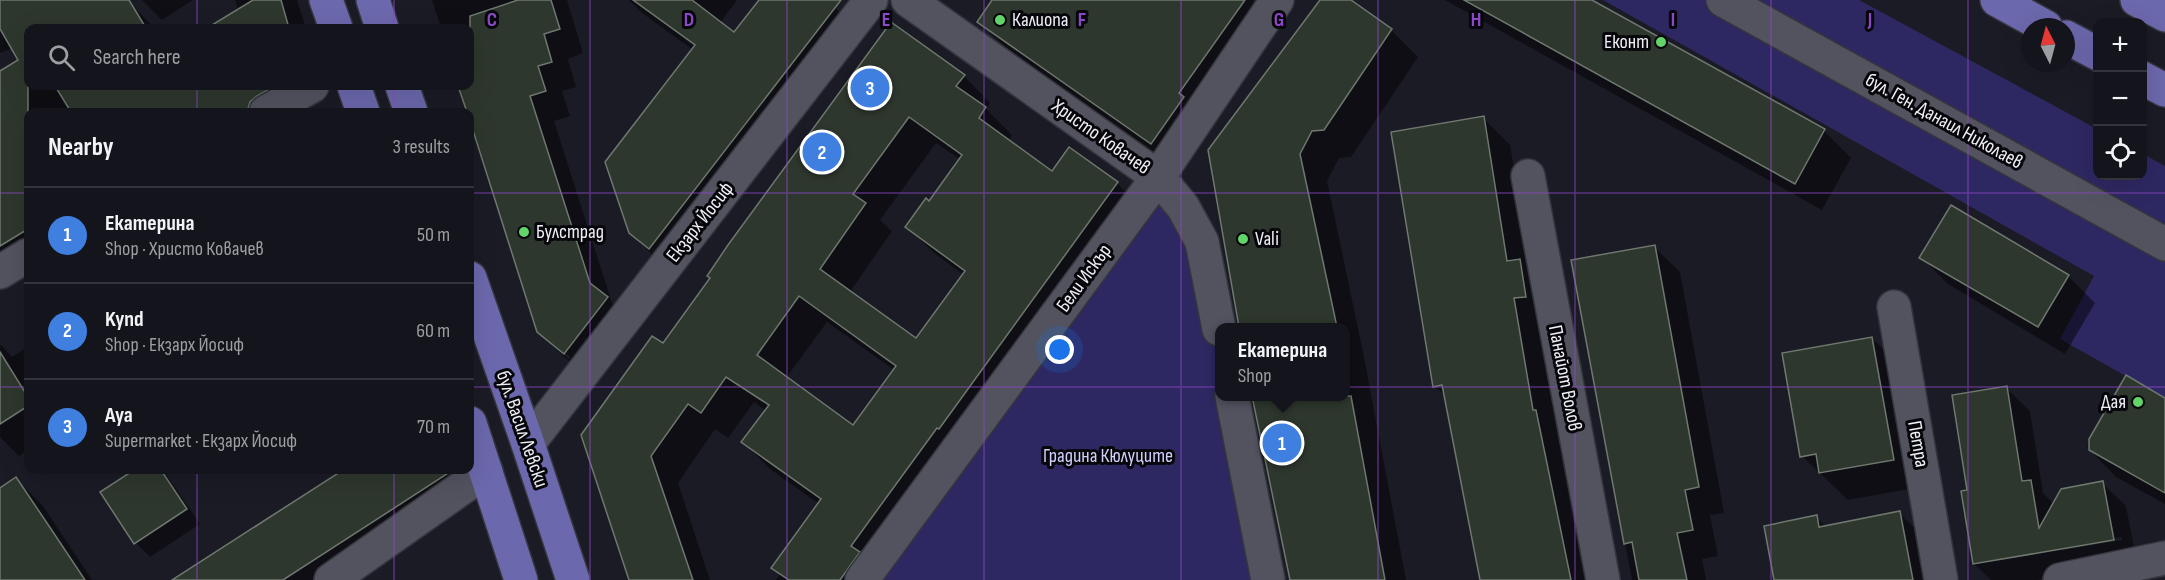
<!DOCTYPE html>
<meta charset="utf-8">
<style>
:root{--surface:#14141c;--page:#1d1d25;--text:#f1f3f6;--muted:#9d9ea3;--line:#33333b;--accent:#8c9099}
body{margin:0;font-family:"Sofia Sans Condensed",sans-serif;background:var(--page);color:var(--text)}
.controls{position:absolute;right:18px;top:18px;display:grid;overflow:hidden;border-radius:12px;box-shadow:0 6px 24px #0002}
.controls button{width:54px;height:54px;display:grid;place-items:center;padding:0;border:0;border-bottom:2px solid var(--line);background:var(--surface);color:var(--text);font:30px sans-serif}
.compass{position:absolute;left:2021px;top:18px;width:54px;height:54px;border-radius:50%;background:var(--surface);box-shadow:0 6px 24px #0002;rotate:354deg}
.you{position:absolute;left:1060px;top:350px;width:21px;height:21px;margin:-15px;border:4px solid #fff;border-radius:50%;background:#1a73e8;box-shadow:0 0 0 9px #1a73e833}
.badge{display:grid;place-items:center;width:39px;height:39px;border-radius:50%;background:var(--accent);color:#fff;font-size:20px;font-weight:700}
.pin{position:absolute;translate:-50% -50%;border:3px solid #fff;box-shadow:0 2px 6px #0006}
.popup{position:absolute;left:1215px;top:323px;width:135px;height:78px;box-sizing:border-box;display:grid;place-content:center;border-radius:12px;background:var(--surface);filter:drop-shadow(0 2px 4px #0005);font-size:20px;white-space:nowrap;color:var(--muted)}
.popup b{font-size:22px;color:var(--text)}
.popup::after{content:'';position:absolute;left:50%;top:100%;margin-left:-12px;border:12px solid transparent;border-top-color:var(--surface)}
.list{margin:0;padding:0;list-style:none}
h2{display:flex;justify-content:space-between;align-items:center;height:78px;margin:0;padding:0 24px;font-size:26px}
h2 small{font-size:20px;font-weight:400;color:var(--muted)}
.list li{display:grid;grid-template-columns:39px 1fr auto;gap:18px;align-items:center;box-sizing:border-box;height:96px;padding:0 24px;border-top:2px solid var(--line)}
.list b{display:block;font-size:22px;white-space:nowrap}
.list p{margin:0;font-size:20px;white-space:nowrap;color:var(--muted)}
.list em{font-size:20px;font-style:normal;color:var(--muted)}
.icon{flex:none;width:33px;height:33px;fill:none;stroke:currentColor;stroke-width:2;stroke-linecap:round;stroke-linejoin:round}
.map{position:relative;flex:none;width:2165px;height:580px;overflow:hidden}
.search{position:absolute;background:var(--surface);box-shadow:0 6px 24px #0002;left:24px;top:24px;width:450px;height:66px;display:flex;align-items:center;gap:15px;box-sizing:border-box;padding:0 21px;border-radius:12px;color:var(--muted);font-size:22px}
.panel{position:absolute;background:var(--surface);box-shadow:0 6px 24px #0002;left:24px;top:108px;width:450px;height:366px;border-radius:12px}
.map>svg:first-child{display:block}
</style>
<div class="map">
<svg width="2165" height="580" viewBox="0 0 2165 580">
<rect width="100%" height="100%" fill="#1b1b26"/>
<g fill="#2e2862">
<path d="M1603,0h256l238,129 1,47h44l1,-22 22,12v232l-105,-59 34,-63z"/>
<path d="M1158,179l41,63 20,99v55l48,184h-404z"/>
</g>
<g fill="#0007" fill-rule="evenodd">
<path d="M0,0h79l-8,3 15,25h-58v58h295l-28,26h-267v157l-28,17v-213l20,-12 -7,-13 -13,5z"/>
<path d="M142,0h51l-31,20z"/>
<path d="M235,0h62l9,28h-97l29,-17z"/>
<path d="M432,0h135l16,53 -15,6 8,28 -14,4 8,25 -16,5 58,182 20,20 -43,54 -25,-20 -26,-25 -79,-246h11v-58h-29zM559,348l12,9 -2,2 -10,-8z"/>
<path d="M629,0h108l-17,23 14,11 27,-34h66l36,34 -205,226 -28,-27 63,-183 -51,-37z"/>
<path d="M994,0h259l21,21 -97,147 -172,-121 -26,-25z"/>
<path d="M1322,0h27l42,30 27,27 -67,100 -12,1 -12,23 36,171 43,228h-115l54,-184v-68h-105l-30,-177z"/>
<path d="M1445,0h144l235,131 27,27 -29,52z"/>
<path d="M130,4l25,24h-66z"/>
<path d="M964,76l26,27 -4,6 26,26 -4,6 45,32 64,10 26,27 -265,362 7,8h-109l4,-6 -7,-6 46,-64 -49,-35 -27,-27 23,-31 -12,-9 -26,36 -13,-9 -37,54 32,97h-79l32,-235 48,-67 18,-32zM936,143l25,17 -31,43 -23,24 27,26 30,22 -48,65 -66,-48 42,-61 -12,-11zM827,322l67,48 -41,57 -67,-49z"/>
<path d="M1483,118l27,27 49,290 4,3 29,142h-111l-35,-183 -11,-11z"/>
<path d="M1654,247l26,25 44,241 -14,2 8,41 -16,3 4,21h-74l-59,-319z"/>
<path d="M1921,257l147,19 27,27 -30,51 -117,-70z"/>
<path d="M1872,338l27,27 21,122 -72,13 -46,-44z"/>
<path d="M0,344l12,13 16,-10v103l-9,6 -19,-19z"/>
<path d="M2126,377l39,22v105l-49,-27 -29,-30z"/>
<path d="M2006,388l24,23 13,82 11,11 48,-21 24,23 11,57 -100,17h-46l-17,-16 -6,-73zM2121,537l1,3 -59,10v-3z"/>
<path d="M137,470h26l37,54 -50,33 -14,-14 -34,-51z"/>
<path d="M346,470h101l12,39 -109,71h-175z"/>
<path d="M16,479l27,27 49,74h-92v-90z"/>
<path d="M1899,513l28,27 7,40h-158l40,-63 10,10z"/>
</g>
<g fill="#2e372e" stroke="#6e786e" stroke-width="1.5" fill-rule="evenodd">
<path d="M0,0h129l17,28h-118v201l-28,17v-175l18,-11 -18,-31z"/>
<path d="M253,0h28l8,28h-82z"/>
<path d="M518,0h33l9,29 -16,5 8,28 -14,4 8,25 -16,5 60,187 18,14 -44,57 -27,-22 -67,-211v-9h-3l-9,-26h12v-70z"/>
<path d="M633,0h59l42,32 25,-32h82l-192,249 -20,-16 -24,-71 90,-117z"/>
<path d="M992,0h253l-66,93 5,4 -33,47 -174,-122z"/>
<path d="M1320,0h31l41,29 -68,101 -12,1 -12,23 37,173h-98l-31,-177z"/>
<path d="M1464,0h128l233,129 -30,55z"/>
<path d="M891,22l74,53 -9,11 30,21 -7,11 73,53 17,-24 49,35 -179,247 -2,-1 -86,118 9,6 -20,28h-51l-18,-12 50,-69 -80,-57 28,-37 -43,-28 -25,36 -13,-9 -37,52 42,124h-64l-48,-145 71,-99 11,7 47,-65 -3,-2 21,-31zM909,117l53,38 -33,46 -3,-3 -21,29 60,44 -49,67 -96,-69 46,-66 -13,-9zM799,296l97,70 -43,59 -96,-70z"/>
<path d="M55,86h220l-18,10 -7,6 -3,10h-176z"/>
<path d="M1484,116l23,145 13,-2 6,38 -12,1 19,112h3l35,170h-91l-38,-195 -9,2 -42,-255z"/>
<path d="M1951,205l118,70 -31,52 -119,-69z"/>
<path d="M1655,245l44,242 -14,3 8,40 -16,3 10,47h-48l-7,-38 -8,2 -53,-284z"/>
<path d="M1872,337l22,123 -75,13 -3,-19 -16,3 -18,-104z"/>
<path d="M0,352l28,45v9l-28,18z"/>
<path d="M2126,375l39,23v95l-76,-43v-11z"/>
<path d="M2007,386l15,95 9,-1 8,48 22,-39 42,-8 11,59 -141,24 -12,-73 6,-1 -15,-95z"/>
<path d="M1252,396h99l34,184h-95z"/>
<path d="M134,470h27l26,39 -53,35 -34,-52z"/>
<path d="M343,470h110l-170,110h-111z"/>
<path d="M16,477l35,52 34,51h-85v-92z"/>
<path d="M1900,511l13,69h-139l-10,-54 53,-11 2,12z"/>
</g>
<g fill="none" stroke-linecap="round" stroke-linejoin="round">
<g stroke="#35353d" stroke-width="36">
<g id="minor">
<path d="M908,0l250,177 25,30 19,35 17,87"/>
<path d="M1723,0l442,244"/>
<path d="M266,112l46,-26"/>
<path d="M1528,176l75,404"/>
<path d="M0,272l28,-17"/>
<path d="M1894,307l47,273"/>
<path d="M1232,396l36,184"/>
<path d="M528,444l343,-444"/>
<path d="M331,580l155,-109"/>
<path d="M862,580l296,-403 119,-177"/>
<path d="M2060,580l105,-22"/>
</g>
</g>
<g stroke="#35353d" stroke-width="36">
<g id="major">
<path d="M326,0l10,28"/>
<path d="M373,0l9,28"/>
<path d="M1997,0l49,27"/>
<path d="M2137,0l28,15"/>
<path d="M2066,37l32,17"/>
<path d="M2142,78l23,12"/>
<path d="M354,86l9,26"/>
<path d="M402,86l9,26"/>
<path d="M470,278l58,166 45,136"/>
<path d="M470,423l51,157"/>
</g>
</g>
<use href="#minor" stroke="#52535f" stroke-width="33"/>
<use href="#major" stroke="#6c68ad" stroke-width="33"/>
</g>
<path fill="none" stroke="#8c49c7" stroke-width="1.5" stroke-opacity="0.55" d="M197,0v28M394,0v28M590,0v580M787,0v580M984,0v580M1181,0v580M1378,0v580M1575,0v580M1771,0v580M1968,0v580M197,86v26M394,86v26M0,193h28M470,193h1695M0,387h28M470,387h1695M197,470v110M394,470v110"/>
<g fill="#62d469" stroke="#07070b" stroke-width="2">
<circle cx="1000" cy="20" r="6"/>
<circle cx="1661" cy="42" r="6"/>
<circle cx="524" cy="232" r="6"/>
<circle cx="1243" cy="239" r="6"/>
<circle cx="2138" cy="402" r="6"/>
</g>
<g text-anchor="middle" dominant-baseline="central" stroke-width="6" stroke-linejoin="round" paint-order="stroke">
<g font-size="20" fill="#eff0f7" stroke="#07070b" text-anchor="start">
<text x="1012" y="20">Калиопа</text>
<text x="1649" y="42" text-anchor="end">Еконт</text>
<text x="536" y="232">Булстрад</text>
<text x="1255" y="239">Vali</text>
<text x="2126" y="402" text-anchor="end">Дая</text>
</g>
<g font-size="20" fill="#eff0f7" stroke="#07070b">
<text transform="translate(1944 121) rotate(29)">бул. Ген. Данаил Николаев</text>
<text transform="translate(1101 137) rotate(35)">Христо Ковачев</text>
<text transform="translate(700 222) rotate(-52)">Екзарх Йосиф</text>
<text transform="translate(1084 278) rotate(-54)">Бели Искър</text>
<text transform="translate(1565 378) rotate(79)">Панайот Волов</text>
<text transform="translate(522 429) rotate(71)">бул. Васил Левски</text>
<text transform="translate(1918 444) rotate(80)">Петра</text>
</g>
<g font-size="20" fill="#cfd1fc" stroke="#07070b">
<text x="1108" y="456">Градина Кюлуците</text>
</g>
</g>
<g font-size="20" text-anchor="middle" font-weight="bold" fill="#8c49c7" stroke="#07070b" stroke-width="6" stroke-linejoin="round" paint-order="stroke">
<text x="492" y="26">C</text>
<text x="689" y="26">D</text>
<text x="886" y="26">E</text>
<text x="1082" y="26">F</text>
<text x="1279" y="26">G</text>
<text x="1476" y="26">H</text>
<text x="1673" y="26">I</text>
<text x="1870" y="26">J</text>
</g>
</svg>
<div class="controls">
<button>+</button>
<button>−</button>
<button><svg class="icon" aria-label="locate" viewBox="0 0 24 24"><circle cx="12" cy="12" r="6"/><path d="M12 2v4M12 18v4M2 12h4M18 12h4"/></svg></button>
</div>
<svg class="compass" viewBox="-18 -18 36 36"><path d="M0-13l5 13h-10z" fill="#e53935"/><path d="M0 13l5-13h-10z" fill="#9d9ea3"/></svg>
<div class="you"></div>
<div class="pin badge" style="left:1282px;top:443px;background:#3f7fe0">1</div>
<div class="popup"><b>Екатерина</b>Shop</div>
<div class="pin badge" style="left:822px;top:152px;background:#3f7fe0">2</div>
<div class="pin badge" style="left:870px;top:88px;background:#3f7fe0">3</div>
<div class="search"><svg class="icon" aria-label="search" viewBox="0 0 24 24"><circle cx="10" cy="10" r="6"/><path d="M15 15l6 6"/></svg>Search here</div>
<section class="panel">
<h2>Nearby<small>3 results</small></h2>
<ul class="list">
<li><span class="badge" style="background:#3f7fe0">1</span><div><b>Екатерина</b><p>Shop · Христо Ковачев</p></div><em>50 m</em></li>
<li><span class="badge" style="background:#3f7fe0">2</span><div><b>Kynd</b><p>Shop · Екзарх Йосиф</p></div><em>60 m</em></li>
<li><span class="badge" style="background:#3f7fe0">3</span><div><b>Aya</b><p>Supermarket · Екзарх Йосиф</p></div><em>70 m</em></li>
</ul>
</section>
</div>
